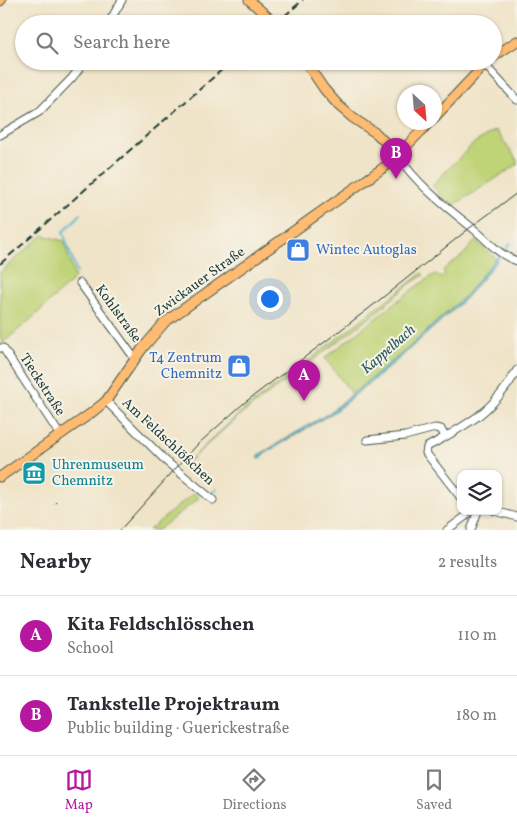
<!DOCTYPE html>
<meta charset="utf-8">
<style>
:root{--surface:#fff;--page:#f2f2f3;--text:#2b2b33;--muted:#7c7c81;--line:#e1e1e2;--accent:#b5179e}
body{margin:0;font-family:Vollkorn,serif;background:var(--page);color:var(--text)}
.controls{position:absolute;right:15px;bottom:15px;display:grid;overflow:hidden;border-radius:10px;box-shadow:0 1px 4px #0004}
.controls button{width:45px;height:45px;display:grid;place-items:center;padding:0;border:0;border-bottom:1px solid var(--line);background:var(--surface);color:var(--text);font:25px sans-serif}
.compass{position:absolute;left:397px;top:85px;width:45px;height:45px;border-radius:50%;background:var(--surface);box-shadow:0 1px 4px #0004;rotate:154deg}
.you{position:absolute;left:269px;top:298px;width:18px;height:18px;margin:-12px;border:4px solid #fff;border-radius:50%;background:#1a73e8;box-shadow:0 0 0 8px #1a73e833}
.badge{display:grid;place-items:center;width:32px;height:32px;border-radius:50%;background:var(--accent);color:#fff;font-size:16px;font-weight:700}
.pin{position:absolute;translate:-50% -41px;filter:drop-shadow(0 1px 2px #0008)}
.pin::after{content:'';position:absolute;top:26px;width:18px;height:15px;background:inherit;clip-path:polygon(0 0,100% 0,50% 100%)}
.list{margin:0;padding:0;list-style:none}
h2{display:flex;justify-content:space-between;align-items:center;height:65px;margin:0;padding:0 20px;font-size:21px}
h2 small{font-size:16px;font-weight:400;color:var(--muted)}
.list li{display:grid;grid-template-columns:32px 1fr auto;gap:15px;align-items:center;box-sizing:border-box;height:80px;padding:0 20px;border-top:1px solid var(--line)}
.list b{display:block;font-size:19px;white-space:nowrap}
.list p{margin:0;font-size:16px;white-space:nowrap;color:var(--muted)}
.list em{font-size:16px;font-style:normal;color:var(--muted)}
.icon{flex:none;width:28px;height:28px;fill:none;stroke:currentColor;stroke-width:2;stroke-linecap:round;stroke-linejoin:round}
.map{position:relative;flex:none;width:517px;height:530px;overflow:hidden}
.search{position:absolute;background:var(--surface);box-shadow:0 1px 4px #0004;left:15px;right:15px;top:15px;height:55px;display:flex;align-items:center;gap:12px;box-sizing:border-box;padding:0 18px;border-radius:28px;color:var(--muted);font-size:19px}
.sheet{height:225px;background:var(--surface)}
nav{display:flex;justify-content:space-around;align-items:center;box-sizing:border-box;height:70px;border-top:1px solid var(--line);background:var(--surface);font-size:14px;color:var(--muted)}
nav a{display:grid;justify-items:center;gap:2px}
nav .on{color:var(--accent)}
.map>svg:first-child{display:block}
</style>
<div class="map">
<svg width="517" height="530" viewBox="0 0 517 530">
<rect width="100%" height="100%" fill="#f7f3e8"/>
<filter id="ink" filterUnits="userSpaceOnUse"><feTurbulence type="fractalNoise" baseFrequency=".02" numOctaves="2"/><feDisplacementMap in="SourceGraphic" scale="10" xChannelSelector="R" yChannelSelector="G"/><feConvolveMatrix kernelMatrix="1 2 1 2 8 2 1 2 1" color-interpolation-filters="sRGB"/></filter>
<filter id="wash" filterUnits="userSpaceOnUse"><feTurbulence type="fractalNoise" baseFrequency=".0096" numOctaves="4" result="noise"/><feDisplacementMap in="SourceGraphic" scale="20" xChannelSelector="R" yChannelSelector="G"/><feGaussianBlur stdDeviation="1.12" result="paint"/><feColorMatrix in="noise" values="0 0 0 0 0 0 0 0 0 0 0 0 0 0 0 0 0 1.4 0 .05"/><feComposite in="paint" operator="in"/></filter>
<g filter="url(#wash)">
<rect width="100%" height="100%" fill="#f0e4c8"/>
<g fill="#bfd377" stroke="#6f8856">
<path d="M496,130l21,30v5l-66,42 -19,-22 42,-42z"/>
<path d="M43,235l21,6 11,37 -46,43 -29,24 3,-3 -3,-3v-67z"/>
<path d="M475,241l21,17 -30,37 -60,55 -54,44 -27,-36 89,-70 21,-14 7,4 3,-3 -2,-5 20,-15z"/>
<path d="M422,273l2,2 -14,9 -38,32 -133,100 -57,51 57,-53z"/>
<path d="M194,493l5,5 -41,32h-9z"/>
</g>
<path fill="#55bad3" stroke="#3a7c84" d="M496,258l2,2 -34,40 -72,65 -58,47 -68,41 -6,6 -3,-3 72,-43 77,-63 60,-55z"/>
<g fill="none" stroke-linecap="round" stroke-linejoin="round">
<g stroke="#55bad3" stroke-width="2">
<path d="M496,260l15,-17"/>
<path d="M77,273l-14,-41 18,-18"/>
<path d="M209,495l8,-6"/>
</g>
</g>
</g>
<g filter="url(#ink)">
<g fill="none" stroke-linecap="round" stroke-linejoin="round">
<g stroke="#3e564a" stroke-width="9">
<g id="minor">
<path d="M108,24l14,-24"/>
<path d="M485,65l32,35"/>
<path d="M0,135l39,-23 33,-34 13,-17"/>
<path d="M398,156c21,31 50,52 78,75 13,11 24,25 41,30"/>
<path d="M80,283l55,76"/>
<path d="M0,348h3l57,87"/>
<path d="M106,401l61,61 46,38"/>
<path d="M367,440l38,-4 30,-8 6,1 4,8"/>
<path d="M461,498l-35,-45 1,-6c39,-22 67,-35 90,-77"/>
<path d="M495,511l22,6"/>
<path d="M447,530l19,-14"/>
<path d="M471,530l7,-19"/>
</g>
</g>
<g stroke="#3e564a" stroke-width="11">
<g id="major">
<path d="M249,0l27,24"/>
<path d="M0,1l1,-1"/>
<path d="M493,57l24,-16"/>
<path d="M305,61l19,28 15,17 14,12 24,16 21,22"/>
<path d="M434,118l54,-57"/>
<path d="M0,477l90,-63 16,-13 36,-52 23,-27 225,-159 40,-41"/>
</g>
</g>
<use href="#minor" stroke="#fff" stroke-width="7"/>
<use href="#major" stroke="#ffbb71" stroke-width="9"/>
<g stroke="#1f3d34" stroke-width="1">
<path d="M55,503l1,-1"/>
<path d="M120,530l77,-85 47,-42 123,-93 104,-83 46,-34"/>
</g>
<g stroke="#1f3d34" stroke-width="2" stroke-dasharray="8 4" stroke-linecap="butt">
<path d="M275,24l28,-24"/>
<path d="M0,264l232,-203"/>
</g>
</g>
</g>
<defs>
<g id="shop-square" transform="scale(1.25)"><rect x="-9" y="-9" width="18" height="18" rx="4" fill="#3f7fe0" stroke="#f7f3e8"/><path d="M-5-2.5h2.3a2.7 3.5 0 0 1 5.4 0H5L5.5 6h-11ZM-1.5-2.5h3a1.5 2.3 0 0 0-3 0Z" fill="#fff"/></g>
<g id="museum-square" transform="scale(1.25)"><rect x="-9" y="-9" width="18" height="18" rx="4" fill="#0f9aa8" stroke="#f7f3e8"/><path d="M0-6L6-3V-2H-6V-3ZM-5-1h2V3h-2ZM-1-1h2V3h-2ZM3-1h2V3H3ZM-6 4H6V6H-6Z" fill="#fff"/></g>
</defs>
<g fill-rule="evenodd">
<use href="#shop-square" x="298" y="250"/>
<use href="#shop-square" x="239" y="366"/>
<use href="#museum-square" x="34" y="473"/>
</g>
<g text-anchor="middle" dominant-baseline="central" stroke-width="4" stroke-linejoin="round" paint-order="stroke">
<g font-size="14" fill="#366cbe" stroke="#f7f3e8" text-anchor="start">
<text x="316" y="250">Wintec Autoglas</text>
<text x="222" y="358" text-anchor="end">T4 Zentrum<tspan x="222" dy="16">Chemnitz</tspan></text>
</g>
<g font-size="14" fill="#1f3d34" stroke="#f7f3e8">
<text transform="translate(200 282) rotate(-36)">Zwickauer Straße</text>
<text transform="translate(118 314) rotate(54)">Kohlstraße</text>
<text transform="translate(42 385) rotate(57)">Tieckstraße</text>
<text transform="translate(168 442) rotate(43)">Am Feldschlößchen</text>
</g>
<g font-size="14" fill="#0d838f" stroke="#f7f3e8" text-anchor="start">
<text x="52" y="465">Uhrenmuseum<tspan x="52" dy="16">Chemnitz</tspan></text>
</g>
<g font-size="15" font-style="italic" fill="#2c5c5c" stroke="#f7f3e8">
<text transform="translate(389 350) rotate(-41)">Kappelbach</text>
</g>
</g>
</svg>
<div class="controls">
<button><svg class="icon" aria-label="layers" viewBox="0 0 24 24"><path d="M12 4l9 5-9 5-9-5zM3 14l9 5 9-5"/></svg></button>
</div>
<svg class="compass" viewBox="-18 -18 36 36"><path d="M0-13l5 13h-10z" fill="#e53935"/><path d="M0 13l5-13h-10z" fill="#7c7c81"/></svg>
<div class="you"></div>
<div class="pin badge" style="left:304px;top:401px">A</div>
<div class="pin badge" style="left:396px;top:179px">B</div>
<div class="search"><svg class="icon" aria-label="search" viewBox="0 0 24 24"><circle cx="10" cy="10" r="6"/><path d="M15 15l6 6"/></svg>Search here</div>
</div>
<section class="sheet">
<h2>Nearby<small>2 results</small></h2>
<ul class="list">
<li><span class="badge">A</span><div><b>Kita Feldschlösschen</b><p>School</p></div><em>110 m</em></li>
<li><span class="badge">B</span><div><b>Tankstelle Projektraum</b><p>Public building · Guerickestraße</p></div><em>180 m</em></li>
</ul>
</section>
<nav>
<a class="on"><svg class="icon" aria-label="map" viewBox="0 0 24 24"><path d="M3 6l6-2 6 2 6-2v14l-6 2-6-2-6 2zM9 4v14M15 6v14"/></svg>Map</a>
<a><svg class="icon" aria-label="directions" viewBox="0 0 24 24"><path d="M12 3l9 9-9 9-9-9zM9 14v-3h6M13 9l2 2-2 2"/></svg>Directions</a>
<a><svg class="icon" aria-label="saved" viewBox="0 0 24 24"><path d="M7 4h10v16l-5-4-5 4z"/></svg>Saved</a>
</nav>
